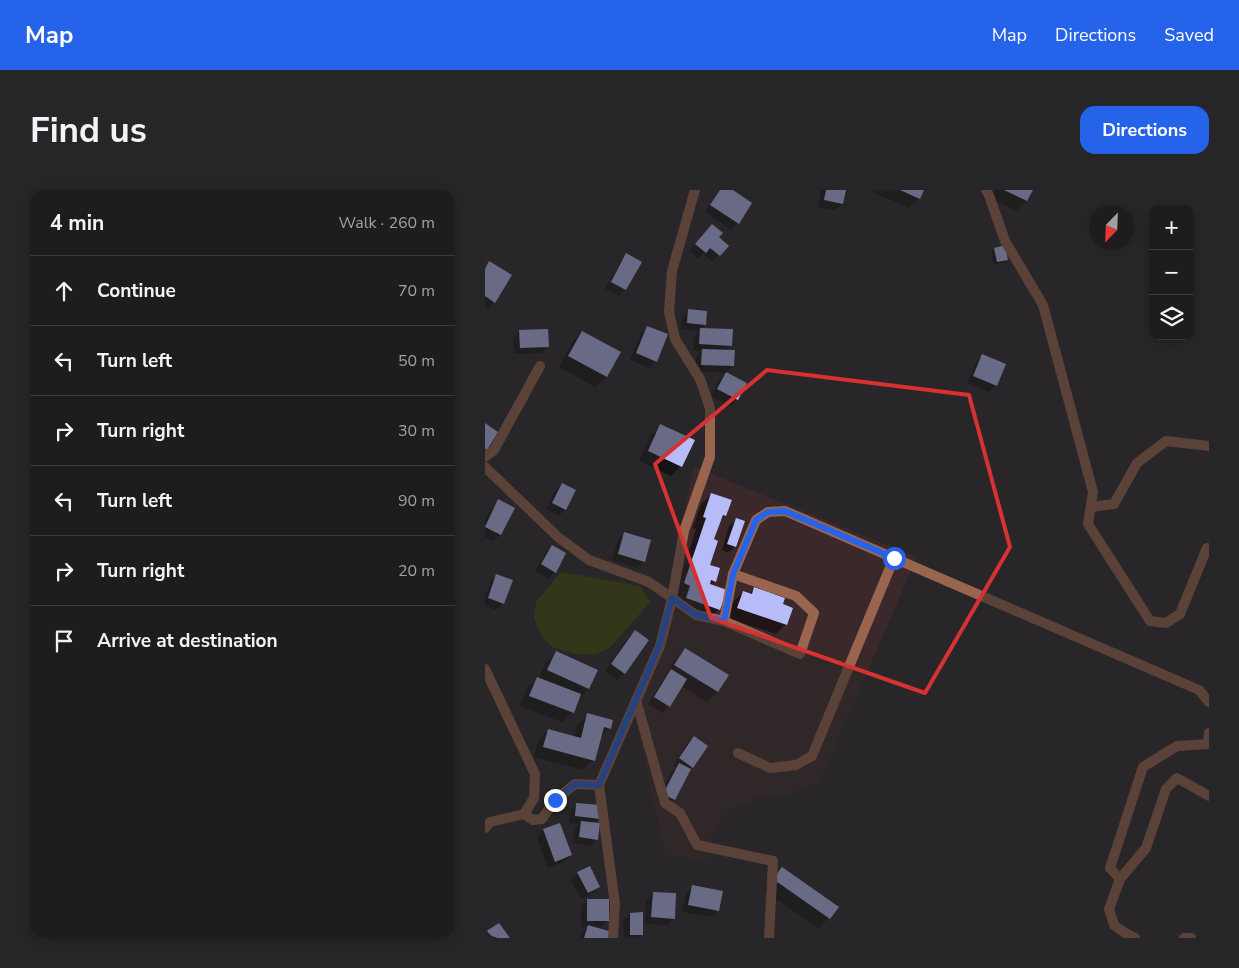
<!DOCTYPE html>
<meta charset="utf-8">
<style>
:root{--surface:#1e1c1e;--page:#262527;--text:#f1f3f6;--muted:#a1a1a4;--line:#3c3a3c;--accent:#2563eb}
body{margin:0;font-family:"Nunito Sans",sans-serif;background:var(--page);color:var(--text)}
.controls{position:absolute;right:15px;top:15px;display:grid;overflow:hidden;border-radius:10px;box-shadow:0 2px 12px #0003}
.controls button{width:45px;height:45px;display:grid;place-items:center;padding:0;border:0;border-bottom:1px solid var(--line);background:var(--surface);color:var(--text);font:25px sans-serif}
.compass{position:absolute;left:604px;top:15px;width:45px;height:45px;border-radius:50%;background:var(--surface);box-shadow:0 2px 12px #0003;rotate:203deg}
.stop{position:absolute;width:15px;height:15px;margin:-11px;border:4px solid #2563eb;border-radius:50%;background:#fff}
.stop.end{background:#2563eb;border-color:#fff;box-shadow:0 1px 5px #0008}
.list{margin:0;padding:0;list-style:none}
h2{display:flex;justify-content:space-between;align-items:center;height:65px;margin:0;padding:0 20px;font-size:21px}
h2 small{font-size:16px;font-weight:400;color:var(--muted)}
.list li{display:grid;grid-template-columns:32px 1fr auto;gap:15px;align-items:center;box-sizing:border-box;height:70px;padding:0 20px;border-top:1px solid var(--line)}
.list b{display:block;font-size:19px;white-space:nowrap}
.list em{font-size:16px;font-style:normal;color:var(--muted)}
.icon{flex:none;width:28px;height:28px;fill:none;stroke:currentColor;stroke-width:2;stroke-linecap:round;stroke-linejoin:round}
.map{position:relative;flex:none;width:724px;height:748px;overflow:hidden;border-radius:15px}
header{display:flex;align-items:center;gap:30px;box-sizing:border-box;height:70px;padding:0 25px;background:var(--accent);color:#fff}
header strong{font-size:24px}
nav{display:flex;gap:28px;margin-inline-start:auto;font-size:18px}
.intro{display:flex;align-items:center;justify-content:space-between;box-sizing:border-box;height:120px;padding:0 30px}
h1{margin:0;font-size:35px}
.button{padding:12px 22px;border-radius:15px;background:var(--accent);color:#fff;font-size:18px;font-weight:700}
main{display:flex;gap:30px;padding:0 30px}
aside{flex:1;background:var(--surface);border-radius:15px;box-shadow:0 2px 12px #0003}
.map>svg:first-child{display:block}
</style>
<header>
<strong>Map</strong>
<nav><a>Map</a><a>Directions</a><a>Saved</a></nav>
</header>
<div class="intro"><h1>Find us</h1><a class="button">Directions</a></div>
<main>
<aside>
<h2>4 min<small>Walk · 260 m</small></h2>
<ul class="list">
<li><svg class="icon" aria-label="ahead" viewBox="0 0 24 24"><path d="M12 20V5M6 11l6-6 6 6"/></svg><div><b>Continue</b></div><em>70 m</em></li>
<li><svg class="icon" aria-label="left" viewBox="0 0 24 24"><path d="M17 20v-9H6M10 6l-5 5 5 5"/></svg><div><b>Turn left</b></div><em>50 m</em></li>
<li><svg class="icon" aria-label="right" viewBox="0 0 24 24"><path d="M7 20v-9h11M14 6l5 5-5 5"/></svg><div><b>Turn right</b></div><em>30 m</em></li>
<li><svg class="icon" aria-label="left" viewBox="0 0 24 24"><path d="M17 20v-9H6M10 6l-5 5 5 5"/></svg><div><b>Turn left</b></div><em>90 m</em></li>
<li><svg class="icon" aria-label="right" viewBox="0 0 24 24"><path d="M7 20v-9h11M14 6l5 5-5 5"/></svg><div><b>Turn right</b></div><em>20 m</em></li>
<li><svg class="icon" aria-label="arrive" viewBox="0 0 24 24"><path d="M6 21V4h12l-3 4 3 4H6"/></svg><div><b>Arrive at destination</b></div></li>
</ul>
</aside>
<div class="map">
<svg width="724" height="748" viewBox="0 0 724 748">
<rect width="100%" height="100%" fill="#282628"/>
<path fill="#3b282b" d="M209,277l223,90 -97,224 -29,13 -30,2 -35,16 -16,27 -3,22 -42,-6 -35,-159 26,-56z"/>
<path fill="#424906" d="M76,382l79,14 10,16 -40,46 -14,6 -17,1 -27,-8 -13,-15 -5,-15 2,-15z"/>
<g fill="#0007">
<path d="M235,0h11l7,33 -7,7 -26,-18z"/>
<path d="M336,0h24l-3,14 -7,6 -17,-3z"/>
<path d="M383,0h54l-3,8 -11,10z"/>
<path d="M502,0h44l-5,11 -10,10 -32,-16z"/>
<path d="M221,42l11,6 10,8 -15,16 -9,-8 -5,5 -8,-8z"/>
<path d="M509,59l13,10 -3,3 -10,3 -3,-13z"/>
<path d="M142,65l13,8 -15,27v-2l-15,-8 10,-18z"/>
<path d="M5,73l4,39 -6,7 -3,-2v-39z"/>
<path d="M124,92l15,8 -5,6 -14,-7z"/>
<path d="M204,121l16,13 -5,5 31,16 -6,6 7,15 -6,7 -31,-2 1,-14 6,-6 -9,-1 1,-14 5,-5 -18,-2 1,-12z"/>
<path d="M162,137l9,34 -7,7 -19,-8 11,-26z"/>
<path d="M35,141l27,16 -6,6 -27,1 -1,-16z"/>
<path d="M97,142l37,20 -13,25 -11,10 -36,-20 13,-25z"/>
<path d="M497,166l14,29 -7,7 -22,-9 9,-20z"/>
<path d="M241,184l11,25 -7,7 -19,-10 8,-16z"/>
<path d="M176,236l20,40 -10,10 -32,-15 11,-25z"/>
<path d="M77,294l3,25 -6,7 -13,-7 9,-18z"/>
<path d="M227,304l13,22 -6,6 -6,18 -5,26 7,15 -5,4 9,24 -10,10 -32,-10 4,-13 -6,-2 21,-65 -3,-1 8,-24z"/>
<path d="M14,311l14,8 -13,26 -7,6 -8,-4v-17l7,-12z"/>
<path d="M251,330l-1,26 -7,7 -6,-3 7,-24z"/>
<path d="M140,343l19,28 -7,7 -25,-8 6,-20z"/>
<path d="M67,357l3,25 -7,7 -13,-8 10,-18z"/>
<path d="M12,385l6,28 -7,7 -11,-4v-10l5,-14z"/>
<path d="M270,399l26,16 5,19 -10,10 -48,-16 5,-16 10,-10 6,2z"/>
<path d="M150,442l12,8 -23,33 -7,7 -12,-9 23,-33z"/>
<path d="M200,459l32,43 -10,10 -26,-16 -12,20 -7,7 -14,-9 27,-45z"/>
<path d="M71,462l40,19 -8,18 -10,10 -6,13 -10,10 -42,-16 7,-18 11,-9 8,-16z"/>
<path d="M103,524l22,14 -11,10 -6,22 -10,10 -49,-13 4,-16 10,-11 26,7 3,-12z"/>
<path d="M209,547l13,9 -18,25 -15,28 -7,7 -10,-6 15,-29 4,-3 -3,-3 14,-21z"/>
<path d="M92,614l22,15 -6,5 3,15 -6,7 -17,-3 2,-14 5,-5 -11,-1 1,-12z"/>
<path d="M58,640l28,25 -7,7 -16,6 -11,-31z"/>
<path d="M93,683l21,13 -7,7 -11,6 -10,-19z"/>
<path d="M287,689l65,28 -18,22 -55,-39z"/>
<path d="M208,697l25,24 -7,6 -29,-5 4,-19z"/>
<path d="M168,703l20,25 -6,7 -22,-1 1,-24z"/>
<path d="M102,710l21,20 -7,7h-8l16,11h-29l1,-4 7,-7h-7v-20z"/>
<path d="M145,724l12,20 -3,4h-15l-1,-18z"/>
</g>
<g fill="#b7bcf9">
<path d="M235,0h13l19,13 -13,21 -29,-19z"/>
<path d="M341,0h20l-3,14 -19,-4z"/>
<path d="M415,0h24l-4,9z"/>
<path d="M519,0h29l-6,11z"/>
<path d="M227,34l11,9 -4,4 10,9 -9,10 -10,-8 -4,5 -11,-9z"/>
<path d="M520,55l3,15 -11,2 -3,-14z"/>
<path d="M141,63l16,9 -16,28 -15,-8z"/>
<path d="M4,71l23,14 -17,28 -10,-7v-27z"/>
<path d="M203,119l19,2 -1,14 -19,-2z"/>
<path d="M162,136l21,8 -11,28 -21,-9z"/>
<path d="M215,138l33,1 -1,17 -33,-2z"/>
<path d="M63,139l1,18 -29,1 -1,-18z"/>
<path d="M97,141l39,21 -14,25 -39,-21z"/>
<path d="M217,159l33,1 -1,16 -33,-1z"/>
<path d="M497,164l24,10 -9,22 -24,-10z"/>
<path d="M241,182l21,11 -9,17 -21,-11z"/>
<path d="M0,233l13,9 -11,18 -2,-1z"/>
<path d="M175,234l35,16 -13,27 -34,-16z"/>
<path d="M77,293l14,7 -10,20 -14,-7z"/>
<path d="M226,303l21,7 -6,16 -3,-1 -9,24 4,2 -8,24 10,3 -4,14 -5,-2 -1,4 17,6 -7,20 -34,-12 4,-12 -6,-3 22,-65 -3,-1z"/>
<path d="M13,309l17,9 -14,27 -16,-8z"/>
<path d="M251,328l9,3 -9,26 -9,-3z"/>
<path d="M139,342l27,8 -6,22 -27,-8z"/>
<path d="M67,355l14,8 -10,20 -15,-9z"/>
<path d="M11,384l17,6 -9,24 -16,-6z"/>
<path d="M269,397l31,11 -2,6 10,4 -6,17 -50,-17 6,-17 9,3z"/>
<path d="M150,440l14,10 -24,34 -14,-10z"/>
<path d="M200,458l44,27 -11,17 -44,-27z"/>
<path d="M71,461l42,19 -9,19 -42,-19z"/>
<path d="M186,479l16,10 -17,28 -16,-10z"/>
<path d="M52,487l44,17 -7,19 -45,-17z"/>
<path d="M102,523l26,7 -2,9 -7,-2 -9,34 -52,-14 5,-18 33,9z"/>
<path d="M209,546l14,10 -15,22 -14,-10z"/>
<path d="M194,573l12,6 -16,31 -12,-6z"/>
<path d="M91,613l25,2 -1,14 -25,-3z"/>
<path d="M96,631l19,2 -2,17 -19,-3z"/>
<path d="M75,633l12,32 -17,7 -12,-33z"/>
<path d="M105,676l10,21 -12,6 -11,-21z"/>
<path d="M297,677l57,40 -9,12 -57,-40z"/>
<path d="M207,695l31,6 -4,20 -31,-6z"/>
<path d="M168,702l23,1 -1,26 -24,-2z"/>
<rect x="102" y="709" width="22" height="22"/>
<path d="M158,722v23h-13v-22z"/>
<path d="M14,733l11,15h-25v-6z"/>
<path d="M103,735l24,7 -2,6h-26z"/>
</g>
<g fill="none" stroke-linecap="round" stroke-linejoin="round">
<g stroke="#99654f" stroke-width="10">
<path d="M501,0l3,5 16,46 38,64 50,187 -5,32 62,97 16,2 14,-9 27,-66 2,3"/>
<path d="M0,267l9,-7 46,-84"/>
<path d="M0,277l73,70 31,23 60,22 47,33 28,6 76,33 14,-41 -18,-17 -63,-22 -9,47"/>
<path d="M606,317l23,-3 23,-41 29,-22 43,5"/>
<path d="M248,384l23,-54 12,-8 17,-1 414,179 10,12"/>
<path d="M0,479l50,105 -1,24 -10,16 9,6 9,-1 13,-19 20,-16 24,1 16,119 -2,34"/>
<path d="M151,510l29,103 15,10 17,32 76,16 -4,77"/>
<path d="M253,563l32,15 26,-3 16,-9 82,-198"/>
<path d="M114,595l61,-139 12,-47 12,-68 26,-74v-49l-10,-29 -25,-40 -6,-27 3,-41 23,-81"/>
<path d="M0,638l5,-6 34,-8"/>
<path d="M635,689l-10,-11 33,-101 34,-21 31,-2 1,-11"/>
<path d="M650,748l-10,-5 -11,-8 -5,-16 11,-30 26,-31 20,-59 11,-11 32,18"/>
<path d="M699,748h7"/>
</g>
</g>
<g fill="none" stroke-linecap="round" stroke-linejoin="round">
<path stroke="#2563eb" stroke-width="6" d="M70,610l20,-16 24,1 60,-139 13,-48 24,17 28,6 9,-47 23,-54 12,-8 17,-1 109,47"/>
</g>
<path d="M0 0H724V748H0ZM282,180l202,25 41,152 -85,146 -214,-75 -56,-154z" fill="#282628" fill-opacity=".55" fill-rule="evenodd"/>
<path fill="none" stroke="#d73131" stroke-width="4" stroke-linejoin="round" d="M282,180l202,25 41,152 -85,146 -214,-75 -56,-154z"/>
</svg>
<div class="controls">
<button>+</button>
<button>−</button>
<button><svg class="icon" aria-label="layers" viewBox="0 0 24 24"><path d="M12 4l9 5-9 5-9-5zM3 14l9 5 9-5"/></svg></button>
</div>
<svg class="compass" viewBox="-18 -18 36 36"><path d="M0-13l5 13h-10z" fill="#e53935"/><path d="M0 13l5-13h-10z" fill="#a1a1a4"/></svg>
<div class="stop" style="left:409px;top:368px"></div>
<div class="stop end" style="left:70px;top:610px"></div>
</div>
</main>
